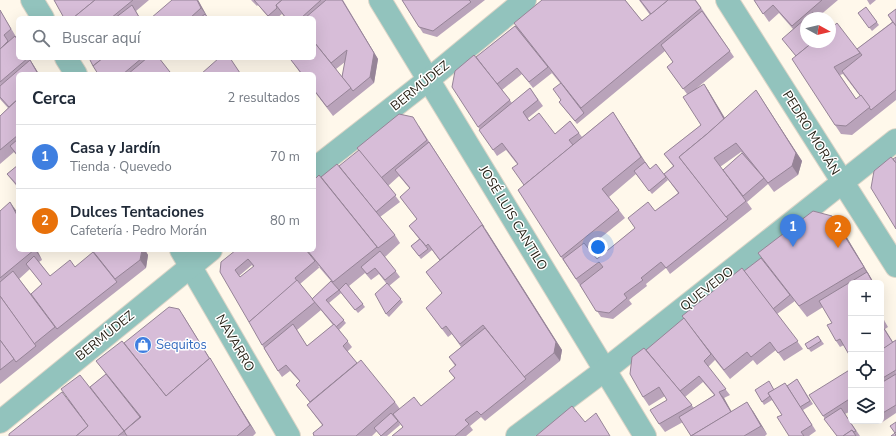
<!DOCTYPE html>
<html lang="es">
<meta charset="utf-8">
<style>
:root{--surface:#fff;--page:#f2f2f3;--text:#1f2937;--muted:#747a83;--line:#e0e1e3;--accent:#d04147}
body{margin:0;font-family:"Nunito Sans",sans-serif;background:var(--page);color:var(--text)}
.controls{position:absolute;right:12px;bottom:12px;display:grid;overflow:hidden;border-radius:6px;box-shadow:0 4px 16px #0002}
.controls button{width:36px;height:36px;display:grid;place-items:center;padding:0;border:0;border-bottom:1px solid var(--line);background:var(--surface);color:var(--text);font:20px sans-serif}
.compass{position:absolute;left:800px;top:12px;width:36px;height:36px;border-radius:50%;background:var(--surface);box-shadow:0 4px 16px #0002;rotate:98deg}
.you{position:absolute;left:598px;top:247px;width:14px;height:14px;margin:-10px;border:3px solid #fff;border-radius:50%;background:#1a73e8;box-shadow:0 0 0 6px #1a73e833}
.badge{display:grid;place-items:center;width:26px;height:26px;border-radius:50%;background:var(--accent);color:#fff;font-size:13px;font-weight:700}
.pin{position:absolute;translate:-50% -33px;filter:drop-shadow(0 1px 2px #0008)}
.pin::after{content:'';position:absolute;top:21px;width:14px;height:12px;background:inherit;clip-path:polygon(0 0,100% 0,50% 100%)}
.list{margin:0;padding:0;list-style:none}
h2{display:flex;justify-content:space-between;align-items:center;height:52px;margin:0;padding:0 16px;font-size:17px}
h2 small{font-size:13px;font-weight:400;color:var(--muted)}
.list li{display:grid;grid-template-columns:26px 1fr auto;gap:12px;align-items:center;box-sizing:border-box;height:64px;padding:0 16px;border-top:1px solid var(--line)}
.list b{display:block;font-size:15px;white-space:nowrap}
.list p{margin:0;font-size:13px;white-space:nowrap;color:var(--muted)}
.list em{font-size:13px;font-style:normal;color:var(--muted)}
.icon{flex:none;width:22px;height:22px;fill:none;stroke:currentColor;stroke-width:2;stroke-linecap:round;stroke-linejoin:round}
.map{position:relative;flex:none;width:896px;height:436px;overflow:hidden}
.search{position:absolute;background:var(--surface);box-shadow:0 4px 16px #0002;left:16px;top:16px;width:300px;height:44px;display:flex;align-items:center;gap:10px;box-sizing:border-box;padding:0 14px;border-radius:6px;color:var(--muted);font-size:15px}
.panel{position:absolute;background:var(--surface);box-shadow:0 4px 16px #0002;left:16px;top:72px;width:300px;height:180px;border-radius:6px}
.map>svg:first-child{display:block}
</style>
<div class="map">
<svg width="896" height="436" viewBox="0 0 896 436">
<rect width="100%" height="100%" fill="#fff8eb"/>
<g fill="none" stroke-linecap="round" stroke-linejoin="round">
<g stroke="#dcd5c8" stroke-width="24">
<g id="street">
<path d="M32,0l11,18"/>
<path d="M380,0l265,436"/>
<path d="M727,0l169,266"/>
<path d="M66,58l10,16"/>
<path d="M314,169l114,-89 97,-80"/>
<path d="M181,250l108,186"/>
<path d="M0,422l211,-172"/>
<path d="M517,436l88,-66 291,-230"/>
</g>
</g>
<use href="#street" stroke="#92c3bd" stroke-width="22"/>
</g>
<g fill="#b9a3ba" fill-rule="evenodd">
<path d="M54,0h95l-13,11 4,7h-76z"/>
<path d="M198,0l10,18h-57z"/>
<path d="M251,0h92l35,59 -4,24 -41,33 -19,-25v-17h-13l-10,-14 23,-2v-40h-29l-3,-4 -5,4h-8l-11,-13 -1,1zM345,62l-3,15 -6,-8z"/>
<path d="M402,0h83l-48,37 -14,-4z"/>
<path d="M542,0h84v1l16,20 8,-6 -11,-15h57l38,57 -37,31 11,2 17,28 36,-20 41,63 -4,14 -24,17 -6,-8 -21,18 5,7 -82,65 -4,-6 -20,16 1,2 -18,14 3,4 -19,15 -12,-2 -40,-60 -37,-72 -7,-21 -11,-14 -9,6 -19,-29 -2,-70 39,-31zM665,51l8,11 -6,5 20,27 14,31 -37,29 9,12 -9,8 14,19 -81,66 -9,-11 37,-30 -16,-21 27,-23 16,20 16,-14 -2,-3 -16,-8 -4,-6 -33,-51 -31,25 -12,-16 -15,13 -26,-13 -1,-3 15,-12 -13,-18 -18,15 -10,-13 20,-16 11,14 19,-15 -1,-1 9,11 1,17 -2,2 18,22zM741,152l1,1 -19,17 -3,-3z"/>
<path d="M754,0h84l-20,17 -12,1 51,31 35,-27 -4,-7 8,-6v91l-44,35 -11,-1 -6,-9 -40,-69 -2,-27 -14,-16 -10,9zM843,74l17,22 -4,3 -16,-24z"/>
<path d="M867,0h9l-6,5z"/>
<path d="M866,7l13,18 -7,6 -14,-18z"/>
<path d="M0,10l18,30v18h11l10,16h-21v83l-4,-5 -14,12v-48l8,-8 -8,-9z"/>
<path d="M89,58h70l12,16h-73z"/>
<path d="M419,126l69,107 74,117 -2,11 -75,60 -4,-4 -11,9 3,4 -7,6h-74l11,-9 -4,-4 1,2 -13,11h-6l-4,-5 -5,5h-58l8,-11 -15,-20 3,-3 -14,-17 4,-3 -10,-11 -8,6 -4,-6 -16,-26 -41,-83 93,-12 7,-73 18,-11zM399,176l11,13 -10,8 17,22 -8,7 10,13 -8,7 10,13 11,-9 8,11 -14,11 16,21 -16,15 22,29 4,-3 9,13 -12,10 6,9 -6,5 6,8 -34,27 -21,3 -5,-7 -38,-39 -10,-11 5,-5 -13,-17 7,-7 -17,-20 12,-10 17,20 7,-6 -16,-21 16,-13 6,7 8,-6 7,9v31l3,3 14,-15 -14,-16 11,-9 -15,-20 15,-14 -5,-8 -15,-18 20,-15 -12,-16zM252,265l1,2 -13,10 -1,-1zM318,266l13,15 -19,18 -12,-15 20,-17zM320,309l13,16 -26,21 -10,-16 24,-20z"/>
<path d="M18,165v23l-11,-14z"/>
<path d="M0,211l18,39h19l5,10 -3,2 11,14 25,-9 18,-14 -2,-3h54l3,5 -2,13 -85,67 -21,17 -1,-1 1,1 -40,32zM30,269l12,15 -11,10 -12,-15z"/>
<path d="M832,216l8,10 34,57h-23l-7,62 -4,2 -4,-6 -4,-18 -9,-16 -16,10 -14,-18 2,2 -18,13 26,35 -19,12 -8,-11 -19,15 -4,-5 -23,19 -15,-19 -7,7 22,28 -6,3 7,14 22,-1 14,23 -2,2h-74l-8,-14 -18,10 -6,-8 8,-24 -2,-4 -16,10 -6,-9 3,-47 98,-79zM703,382l11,13 -20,13 -9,-11z"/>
<path d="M881,295l3,5 -3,2z"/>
<path d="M183,315l73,118 -3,3h-244l81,-49 16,-13 -10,-13 28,-18z"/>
<path d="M881,315l7,12 -3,2 8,13 3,-2v73l-15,10 -2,-2h2z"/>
<path d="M818,336l6,8 -13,8 -6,-8z"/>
<path d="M851,369v42l-6,3 15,22h-23l-14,-20z"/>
<path d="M797,379l16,25 -10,6 13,21 -7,5h-20l-7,-21 -10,-15 -8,5 -9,-15h19l13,-4z"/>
</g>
<g fill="#968497">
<path d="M197,0h1l10,18 -7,-10z"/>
<path d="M342,0l36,59 -4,24 -4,-6z"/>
<path d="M28,58h1l10,16h-1z"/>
<path d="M704,84l4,6 22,37 -5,-6z"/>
<path d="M756,90l46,71 -4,14 -6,-9z"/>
<path d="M613,112l5,8 29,45 -6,-8z"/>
<path d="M413,117l75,116 74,117 -2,11 -6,-8 -70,-126z"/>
<path d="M10,202l8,11v4z"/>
<path d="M832,216l8,10 34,57h-1z"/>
<path d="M35,250h2l5,10z"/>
<path d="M142,250h3l3,5 -2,13 -6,-8z"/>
<path d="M179,309l36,58 41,66 -6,-8z"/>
<path d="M719,392l5,6 13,23 -5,-6z"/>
<path d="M747,402l6,9 14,23 -6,-8z"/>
</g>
<g fill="#d7bdd8" stroke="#968497" fill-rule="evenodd">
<path d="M54,0h41l-22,18h-9z"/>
<path d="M95,0h38l-22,18h-38z"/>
<path d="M172,0h25l4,8 -11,10h-39z"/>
<path d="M254,0h28l-6,5 1,3 -9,8z"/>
<path d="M282,0h39l-20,18h-15l-10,-13z"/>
<path d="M326,0h16l32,53 -4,24 -17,14 -11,-14 5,-27 -16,13 -17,-21v-24h-9z"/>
<path d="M402,0h67l2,2 -38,29 -14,-4z"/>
<path d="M542,0h83l17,21 26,-21h27l6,8 -120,100 -67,-85z"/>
<path d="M640,0h28l-17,14z"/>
<path d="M754,0h68l-30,26 -19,-21 -10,9z"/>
<path d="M132,5l7,12 -1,1h-23z"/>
<path d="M866,7l11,15 -8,6 -11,-15z"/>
<path d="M896,9v17l-8,-11z"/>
<path d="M0,10l11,19 -7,6 4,6 -8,8z"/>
<path d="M702,11l28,40 -47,38 -16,-22 6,-5 -12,-17z"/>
<path d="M813,12l6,6h-13v24h7l-17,14 -14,-17z"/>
<path d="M205,14l3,4h-8z"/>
<path d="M893,22l3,4v64l-25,20 -29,-39 20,-16 -5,-6z"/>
<path d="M837,23l23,30 -26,14 22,32 5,-4 9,12 -24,19 -11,-1 -43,-66 21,-17h17v-13z"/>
<path d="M515,26l33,41 -19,15 -12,-14 -20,16 -21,-27z"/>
<path d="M15,36l3,5v17h10l-28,24v-33z"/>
<path d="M314,42l37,46 -24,19 -13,-17v-16h-12l-11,-14 3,-2h20z"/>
<path d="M474,55l36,45 -32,27 -26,-40 3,-16z"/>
<path d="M89,58h14l-10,8z"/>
<path d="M103,58h39l-19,16h-25l-5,-8z"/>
<path d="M147,58h12l11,14 -2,2h-40z"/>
<path d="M219,58h11l10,15v1h-39z"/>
<path d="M30,60l8,14h-20v25l-9,8 -9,-10v-11z"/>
<path d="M561,83l23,30 -9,8 -16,-19 2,-2 -8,-11z"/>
<path d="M704,84l20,35 -17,15 -28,23 49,62 -62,49 -5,-6 -20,16 2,2 -19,14 3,4 -18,15 -13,-2 -16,-26 23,-18 -4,-5 -23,17 -13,-20 21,-16 13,16 38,-31 -7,-10 20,-16 7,9 24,-18 -15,-19 10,-8 -10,-12 37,-29 -18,-28z"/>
<path d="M530,88l8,12 -15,12 6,9 10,-8 16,21 15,-13 9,12 -10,7 4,5 -49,40 -12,-17 6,-4 -16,-21 -9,7 -14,-20z"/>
<path d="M756,90l40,63 -4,13 -24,17 -32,-40 -22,15 32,43 -20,16 -47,-60 28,-23z"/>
<path d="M18,99v36l-18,15v-34z"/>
<path d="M613,112l28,45 -39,32 17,21 -58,47 -43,-67z"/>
<path d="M399,114l14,3 14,23 -46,38 -24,-30z"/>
<path d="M18,139v17l-8,-10z"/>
<path d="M429,142l55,85 -2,-2 -42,35 -12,-16 -2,2 -17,-20 8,-7 -17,-22 10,-9 -15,-18z"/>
<path d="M359,150l37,45 -20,17 -37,-46z"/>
<path d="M742,153l22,25 -21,18 -20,-26z"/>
<path d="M891,157l5,6v66l-25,-41 3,-17z"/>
<path d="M896,157v6l-3,-4z"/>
<path d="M645,162l5,7 6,-5 10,13 -17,14 -15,-20z"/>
<path d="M337,164l58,71 -17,13 -57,-71z"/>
<path d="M18,165v21l-11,-12z"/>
<path d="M319,175l58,72 -44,35 -26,-32h7v-70z"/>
<path d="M10,202l8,15v33h16l-34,28v-67z"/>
<path d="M813,211l19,5 32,51 -65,39 -41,-53z"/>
<path d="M482,225l74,117 -2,11 -30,24 -41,-52 -23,19 -14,-18 -4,3 -16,-21 16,-15 -16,-21z"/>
<path d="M420,239l8,10 -9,7 -8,-10z"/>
<path d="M92,250h50l-2,10 -25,19z"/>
<path d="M236,250h70l9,11 -20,17 2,3 -48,41 -29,-50 1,-10zM248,259l6,7 -14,11 -5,-7z"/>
<path d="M380,251l16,20 -11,9 -10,-12 -8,6 -6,-7z"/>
<path d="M93,252l24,30 -60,47 -26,-35 11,-10 -16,-20 8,-8 16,20 20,-16 5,7z"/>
<path d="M761,258l29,37 -17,14 -29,-38z"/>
<path d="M742,268l56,73 -20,12 -8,-11 -19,15 -4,-5 -23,18 -42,-54z"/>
<path d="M13,271l42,56 -21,17 -34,-48v-14z"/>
<path d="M867,272l6,11h-22v75l-11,-19 -4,2 -9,-16 5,-2 -13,-22z"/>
<path d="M297,280l18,22 -53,43 -13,-23z"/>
<path d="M331,281l8,9 -13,10 18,20 -8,7 -24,-28z"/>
<path d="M346,283l17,21 -8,6 -16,-20z"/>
<path d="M387,283l14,16 -15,15 -11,-20z"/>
<path d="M0,296l36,50 -20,16 -16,-22z"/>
<path d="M169,307l10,2 32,52 -1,-3 -44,38 -42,-53z"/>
<path d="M881,317l3,4 -3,2z"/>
<path d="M684,318l27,36 -7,7 22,28 -7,3 12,20 -40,24 -12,-19 36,-22 -16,-19 -19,15 -34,-41z"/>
<path d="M293,324l14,22 27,-22 14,17 -5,5 14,17 -47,39 -14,-17 4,-4 -14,-16 -8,6 -14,-23z"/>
<path d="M881,324l12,19 -12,7z"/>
<path d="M485,328l41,51 -45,36 -4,-4 -12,9 4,4 -14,12h-63l11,-9 -10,-13 21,-17 7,9 34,-28 -6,-7 7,-6 -7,-8z"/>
<path d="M818,336l3,5 -13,8 -3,-5z"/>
<path d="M0,340l14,19 -14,11z"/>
<path d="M896,340v30l-15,9v-29z"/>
<path d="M122,341l44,55 44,-38 40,67 -13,11h-110l-3,-5 17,-14 -45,-56z"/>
<path d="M644,348l48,57 -33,19 -9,-14 17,-10 -8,-13 -16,10 -13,-23 2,-17z"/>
<path d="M361,360l34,42 -39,34h-42l-1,-3 10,-8 -16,-20z"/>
<path d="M851,369v29l-28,18 -14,-21z"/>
<path d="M106,374l34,43 -16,14 1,1 -35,-45z"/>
<path d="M896,374v31l-15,9v-31z"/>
<path d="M80,375l44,56 -6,5h-42l12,-10 -27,-37z"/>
<path d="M797,379l13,22 -10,6 -13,-21z"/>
<path d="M769,381l5,9 -6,3 2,3 -8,6 -7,-12z"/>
<path d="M785,383l27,42 -11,7 3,4h-15l-12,-19 5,-2 -14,-22z"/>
<path d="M62,392l26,34 -12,10h-67v-2z"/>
<path d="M747,402l14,24 -17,10h-53z"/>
<path d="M572,406l13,16 11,-9 14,23h-74z"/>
<path d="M841,408l15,23 -2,1 -2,-2 -9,6h-6l-13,-17z"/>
<path d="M391,413l7,8 -17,15 -7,-8z"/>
<path d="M896,422v10l-1,1 -5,-7z"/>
<path d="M852,430l4,6h-13z"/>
<path d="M895,433l1,3h-5z"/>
</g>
<defs>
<g id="shop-disc" transform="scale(0.9)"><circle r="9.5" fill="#3f7fe0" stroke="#fff"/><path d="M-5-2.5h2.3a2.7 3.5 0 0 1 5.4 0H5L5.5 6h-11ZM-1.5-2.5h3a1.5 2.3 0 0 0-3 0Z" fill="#fff"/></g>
</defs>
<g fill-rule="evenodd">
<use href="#shop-disc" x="143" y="345"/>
</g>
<g text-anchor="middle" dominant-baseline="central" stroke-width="3" stroke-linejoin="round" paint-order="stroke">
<g font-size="13" fill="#231d11" stroke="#fff">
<text transform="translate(420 86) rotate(-39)">BERMÚDEZ</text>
<text transform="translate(811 133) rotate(58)">PEDRO MORÁN</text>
<text transform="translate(513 218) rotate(59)">JOSÉ LUIS CANTILO</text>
<text transform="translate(707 289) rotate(-38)">QUEVEDO</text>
<text transform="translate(105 336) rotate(-39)">BERMÚDEZ</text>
<text transform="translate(235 343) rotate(60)">NAVARRO</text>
</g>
<g font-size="13" fill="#366cbe" stroke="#fff" text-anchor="start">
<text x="156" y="345">Sequitos</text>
</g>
</g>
</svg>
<div class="controls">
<button>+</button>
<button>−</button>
<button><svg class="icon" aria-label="locate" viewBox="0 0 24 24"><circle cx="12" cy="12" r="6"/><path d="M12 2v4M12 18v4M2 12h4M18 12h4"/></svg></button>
<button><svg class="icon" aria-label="layers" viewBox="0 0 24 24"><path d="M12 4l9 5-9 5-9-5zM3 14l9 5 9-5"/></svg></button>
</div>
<svg class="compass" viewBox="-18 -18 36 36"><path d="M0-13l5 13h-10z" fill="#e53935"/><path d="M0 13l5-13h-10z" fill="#747a83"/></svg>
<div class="you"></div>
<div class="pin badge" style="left:793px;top:247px;background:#3f7fe0">1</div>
<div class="pin badge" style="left:838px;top:248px;background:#e8710a">2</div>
<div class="search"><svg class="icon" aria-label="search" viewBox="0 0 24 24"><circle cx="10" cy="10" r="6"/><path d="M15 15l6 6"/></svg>Buscar aquí</div>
<section class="panel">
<h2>Cerca<small>2 resultados</small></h2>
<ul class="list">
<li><span class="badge" style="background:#3f7fe0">1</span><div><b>Casa y Jardín</b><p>Tienda · Quevedo</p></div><em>70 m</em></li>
<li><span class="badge" style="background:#e8710a">2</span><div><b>Dulces Tentaciones</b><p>Cafetería · Pedro Morán</p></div><em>80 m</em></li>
</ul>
</section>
</div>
